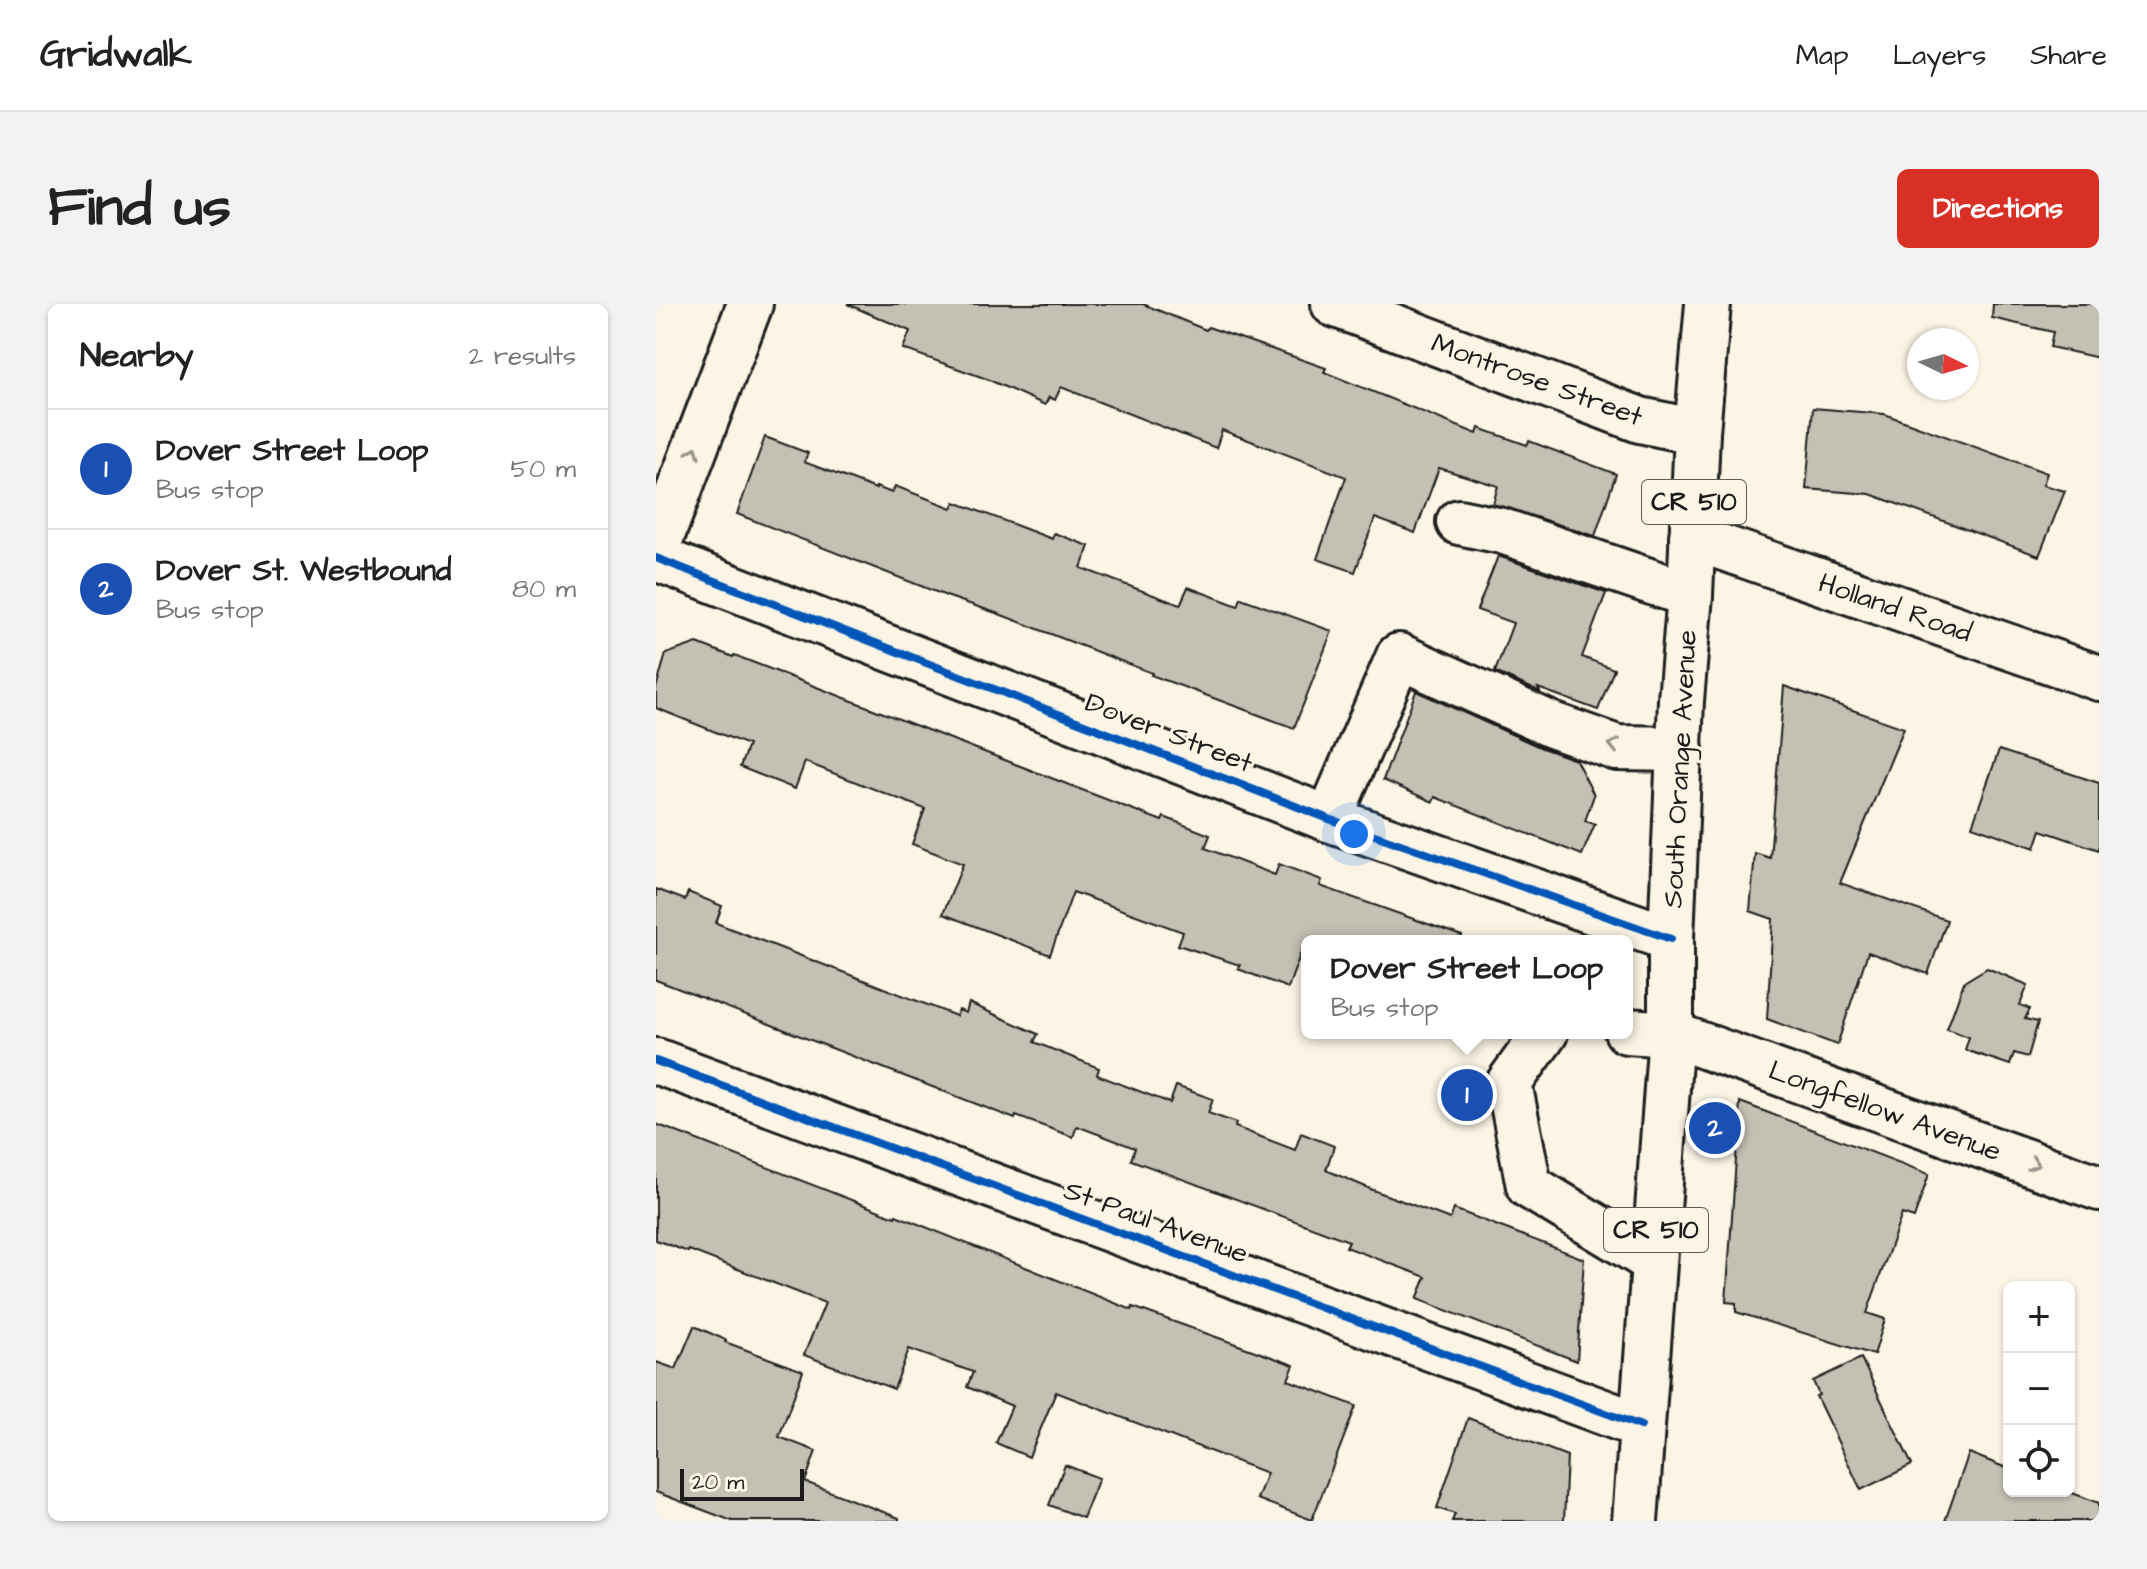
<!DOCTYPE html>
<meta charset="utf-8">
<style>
:root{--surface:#fff;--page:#f2f2f2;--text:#222;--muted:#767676;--line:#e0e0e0;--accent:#d93025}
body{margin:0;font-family:"Architects Daughter",sans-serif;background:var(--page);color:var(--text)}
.controls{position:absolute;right:24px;bottom:24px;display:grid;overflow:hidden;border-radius:12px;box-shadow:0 2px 6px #0004}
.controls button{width:72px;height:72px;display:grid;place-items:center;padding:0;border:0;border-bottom:2px solid var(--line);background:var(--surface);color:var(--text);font:40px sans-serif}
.compass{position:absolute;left:1251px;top:24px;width:72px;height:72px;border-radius:50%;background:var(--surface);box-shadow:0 2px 6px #0004;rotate:95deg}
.scale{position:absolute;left:24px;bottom:20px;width:124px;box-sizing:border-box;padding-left:8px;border:4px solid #1c1c1c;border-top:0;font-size:22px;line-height:28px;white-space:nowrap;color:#1c1c1c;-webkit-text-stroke:6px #fcf5e5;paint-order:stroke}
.you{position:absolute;left:698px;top:530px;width:28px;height:28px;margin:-20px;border:6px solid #fff;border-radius:50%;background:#1a73e8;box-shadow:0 0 0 12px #1a73e833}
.badge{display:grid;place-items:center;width:52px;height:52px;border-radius:50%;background:var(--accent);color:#fff;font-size:26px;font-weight:700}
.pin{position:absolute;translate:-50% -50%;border:4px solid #fff;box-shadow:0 2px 8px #0006}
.popup{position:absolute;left:645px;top:631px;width:332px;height:104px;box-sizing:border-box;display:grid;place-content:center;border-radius:12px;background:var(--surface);filter:drop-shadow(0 2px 6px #0005);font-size:26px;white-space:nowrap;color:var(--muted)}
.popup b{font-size:30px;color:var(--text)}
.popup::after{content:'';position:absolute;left:50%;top:100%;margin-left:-16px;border:16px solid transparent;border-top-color:var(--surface)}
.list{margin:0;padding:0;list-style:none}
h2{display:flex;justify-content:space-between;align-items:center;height:104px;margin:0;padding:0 32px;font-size:34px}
h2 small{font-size:26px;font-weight:400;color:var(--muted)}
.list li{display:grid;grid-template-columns:52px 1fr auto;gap:24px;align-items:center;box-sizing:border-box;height:120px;padding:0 32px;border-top:2px solid var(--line)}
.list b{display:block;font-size:30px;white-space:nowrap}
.list p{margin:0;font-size:26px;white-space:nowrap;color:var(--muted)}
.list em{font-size:26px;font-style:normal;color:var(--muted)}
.icon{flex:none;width:44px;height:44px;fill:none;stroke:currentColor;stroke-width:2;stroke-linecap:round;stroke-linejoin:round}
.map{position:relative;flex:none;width:1443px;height:1217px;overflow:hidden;border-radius:12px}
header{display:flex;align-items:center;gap:48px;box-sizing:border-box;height:112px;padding:0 40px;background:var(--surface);border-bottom:2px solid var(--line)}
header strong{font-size:38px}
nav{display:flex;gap:44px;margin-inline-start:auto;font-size:28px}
.intro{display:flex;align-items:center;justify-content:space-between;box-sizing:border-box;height:192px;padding:0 48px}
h1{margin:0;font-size:56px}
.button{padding:20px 36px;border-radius:12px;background:var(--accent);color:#fff;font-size:28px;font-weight:700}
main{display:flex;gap:48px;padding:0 48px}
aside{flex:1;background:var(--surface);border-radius:12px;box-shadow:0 2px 6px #0004}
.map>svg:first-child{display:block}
</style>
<header>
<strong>Gridwalk</strong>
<nav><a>Map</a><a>Layers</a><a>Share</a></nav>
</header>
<div class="intro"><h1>Find us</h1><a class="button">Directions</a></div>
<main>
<aside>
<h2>Nearby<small>2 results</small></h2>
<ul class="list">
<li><span class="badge" style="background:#1a4fb4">1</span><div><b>Dover Street Loop</b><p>Bus stop</p></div><em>50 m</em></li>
<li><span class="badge" style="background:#1a4fb4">2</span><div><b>Dover St. Westbound</b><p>Bus stop</p></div><em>80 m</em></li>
</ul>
</aside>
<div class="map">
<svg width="1443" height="1217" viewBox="0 0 1443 1217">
<rect width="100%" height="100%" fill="#fcf5e5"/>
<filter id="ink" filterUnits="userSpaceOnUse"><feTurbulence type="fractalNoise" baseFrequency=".0125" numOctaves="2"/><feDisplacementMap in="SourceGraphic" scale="16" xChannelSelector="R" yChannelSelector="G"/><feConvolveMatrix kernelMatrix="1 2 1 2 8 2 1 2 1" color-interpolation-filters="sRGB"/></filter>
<g filter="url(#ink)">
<g fill="#c4c0b3" stroke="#1c1c1c" stroke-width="2">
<path d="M191,0h296l63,26 2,-3 118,41 -2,4 153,62 2,-6 48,17 2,-4 87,33 -21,62 -102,-32 5,-18 -59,-18 -24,65 -40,-15 -20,54 -38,-13 29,-82 -124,-47 -6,18 -155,-61 -6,13 -6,-3 -4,8 -58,-26 -84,-30 7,-18z"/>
<path d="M1337,0h106v54l-49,-11 3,-15 -61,-14z"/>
<path d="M1157,104l71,6 163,59 -4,12 22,6 -26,65 -169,-62 -64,-5z"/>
<path d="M109,133l43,16 -4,9 72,27v-2l16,6 3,-7 57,22 3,-6 97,37 2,-6 35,13 -8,22 99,37 8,-18 50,19 3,-8 91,33 -38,97 -143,-53 1,-2 -153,-59 -50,-17 -212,-83z"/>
<path d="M842,252l108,37 -24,64 32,12 -16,41 -60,-22 2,4 -45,-20 18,-49 -36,-13z"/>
<path d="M41,339l36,14 1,-2 428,166 2,-4 46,18 -5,13 70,27 4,-11 43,16 -2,6 142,50 -1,5h-156l-17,47 -50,-19 2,-4 -62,-20 5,-13 -110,-40 -23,63 -107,-41 20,-50 -51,-20 13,-35 -120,-47 -10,27 -55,-22 8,-22 -92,-37v-20l10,-34z"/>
<path d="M1128,382l120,42 -64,155 107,37 -19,54 -60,-22 -31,93 -70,-26 6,-100 -23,-8 5,-58 15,5z"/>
<path d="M760,387l126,57 34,12 18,35 -9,26 10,3 -13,31 -147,-58 -2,5 -50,-22z"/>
<path d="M1343,446l100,33v67l-58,-20 -6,18 -63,-22z"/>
<path d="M0,585l29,11 3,-8 34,14 -6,17 240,93 3,-6 7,3 3,-10 69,31 -4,8 65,26 -2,7 73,28 6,-17 37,13 -5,14 28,10 -1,4 60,23 6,-17 33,13 -8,24 47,20 77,29 4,-10 130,50 -7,102 -160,-62 9,-22 -80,-30 3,-6 -218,-81 4,-12 -58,-22 -4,11 -57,-21 -1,3 -359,-139z"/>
<path d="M1331,664l41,17 -8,20 10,4 -5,10 13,3 -10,35 -14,-4 -4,12 -45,-15 4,-13 -22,-8 17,-47z"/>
<path d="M1084,798l189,72 -15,44 -12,-4 -35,99 18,6 -11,36 -138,-43v-9l-10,-1z"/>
<path d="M0,820l239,93 1,-2 236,95 1,-3 161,58 -6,15 68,26 -44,114 -55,-21 10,-26 -211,-81 -27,65 -33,-14 16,-37 -45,-19 6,-15 -64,-23 -15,40 -90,-34 21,-52 -136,-53 -1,2 -32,-12z"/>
<path d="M38,1022l32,14 -1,2 78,29 -24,66 37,14 -11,31 94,36v3h-167l-76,-29v-130l20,7z"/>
<path d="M1205,1054l51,107 -51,25 -45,-94 3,-1 -6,-14z"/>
<path d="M812,1114l99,38 -3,65h-112l3,-7 -18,-6z"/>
<path d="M1313,1149l40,16v22h58l32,12v18h-154z"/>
<path d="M409,1161l34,13 -16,40 -34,-13z"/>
</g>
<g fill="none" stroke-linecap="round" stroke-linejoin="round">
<g stroke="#1c1c1c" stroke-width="50">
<g id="minor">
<path d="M678,0l306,116 57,12"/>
<path d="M803,218l43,9 188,64"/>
<path d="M1036,233l407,141"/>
<path d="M0,247l94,-247"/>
<path d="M0,254l673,261 342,120"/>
<path d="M673,515l70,-163 153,69 65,23 63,1"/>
<path d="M971,727l44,3 428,154"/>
<path d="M889,729l-36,50 20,103 124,75"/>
<path d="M0,757l985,365"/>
</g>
</g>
<g stroke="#1c1c1c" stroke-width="50">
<path id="major" d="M979,1217l36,-487v-95l10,-239 9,-105 7,-163 11,-128"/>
</g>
<use href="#minor" stroke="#fcf5e5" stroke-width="44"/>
<use href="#major" stroke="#fcf5e5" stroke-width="44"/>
<g stroke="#fcf5e5" stroke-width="13">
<g id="cycleway">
<path d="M0,254l673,261 342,120"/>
<path d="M0,757l985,365"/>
</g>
</g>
<use href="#cycleway" stroke="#0057b8" stroke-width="8"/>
</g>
<defs><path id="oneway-chevron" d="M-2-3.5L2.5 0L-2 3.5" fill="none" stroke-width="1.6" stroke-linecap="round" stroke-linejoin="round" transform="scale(2)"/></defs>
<g stroke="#97938b">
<use href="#oneway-chevron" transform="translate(38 148) rotate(-69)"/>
<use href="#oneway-chevron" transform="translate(958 441) rotate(-167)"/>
<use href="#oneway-chevron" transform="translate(1378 860) rotate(20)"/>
</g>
</g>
<g text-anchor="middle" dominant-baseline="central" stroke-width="6" stroke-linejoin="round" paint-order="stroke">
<g fill="#fcf5e5" stroke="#5f5d58" stroke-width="2">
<rect x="986" y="176" width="104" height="44" rx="6"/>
<rect x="948" y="904" width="104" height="44" rx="6"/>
</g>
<g font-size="26" font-weight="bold" fill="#1c1c1c">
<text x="1038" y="198">CR 510</text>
<text x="1000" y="926">CR 510</text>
</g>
<g font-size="28" fill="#1c1c1c" stroke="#fcf5e5">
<text transform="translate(881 76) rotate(20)">Montrose Street</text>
<text transform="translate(1239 304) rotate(19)">Holland Road</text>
<text transform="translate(513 429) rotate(21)">Dover Street</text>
<text transform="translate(1024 465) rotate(-87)">South Orange Avenue</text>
<text transform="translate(1229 807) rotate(20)">Longfellow Avenue</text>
<text transform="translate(500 918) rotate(20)">St Paul Avenue</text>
</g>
</g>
</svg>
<div class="controls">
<button>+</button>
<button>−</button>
<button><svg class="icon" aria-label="locate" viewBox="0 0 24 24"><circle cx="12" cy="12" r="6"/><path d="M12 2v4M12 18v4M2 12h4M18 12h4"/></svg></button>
</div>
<svg class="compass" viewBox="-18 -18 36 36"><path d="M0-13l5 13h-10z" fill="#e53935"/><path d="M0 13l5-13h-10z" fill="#767676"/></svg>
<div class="scale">20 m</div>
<div class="you"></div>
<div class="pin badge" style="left:811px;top:791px;background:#1a4fb4">1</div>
<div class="popup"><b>Dover Street Loop</b>Bus stop</div>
<div class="pin badge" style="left:1059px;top:824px;background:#1a4fb4">2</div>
</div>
</main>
